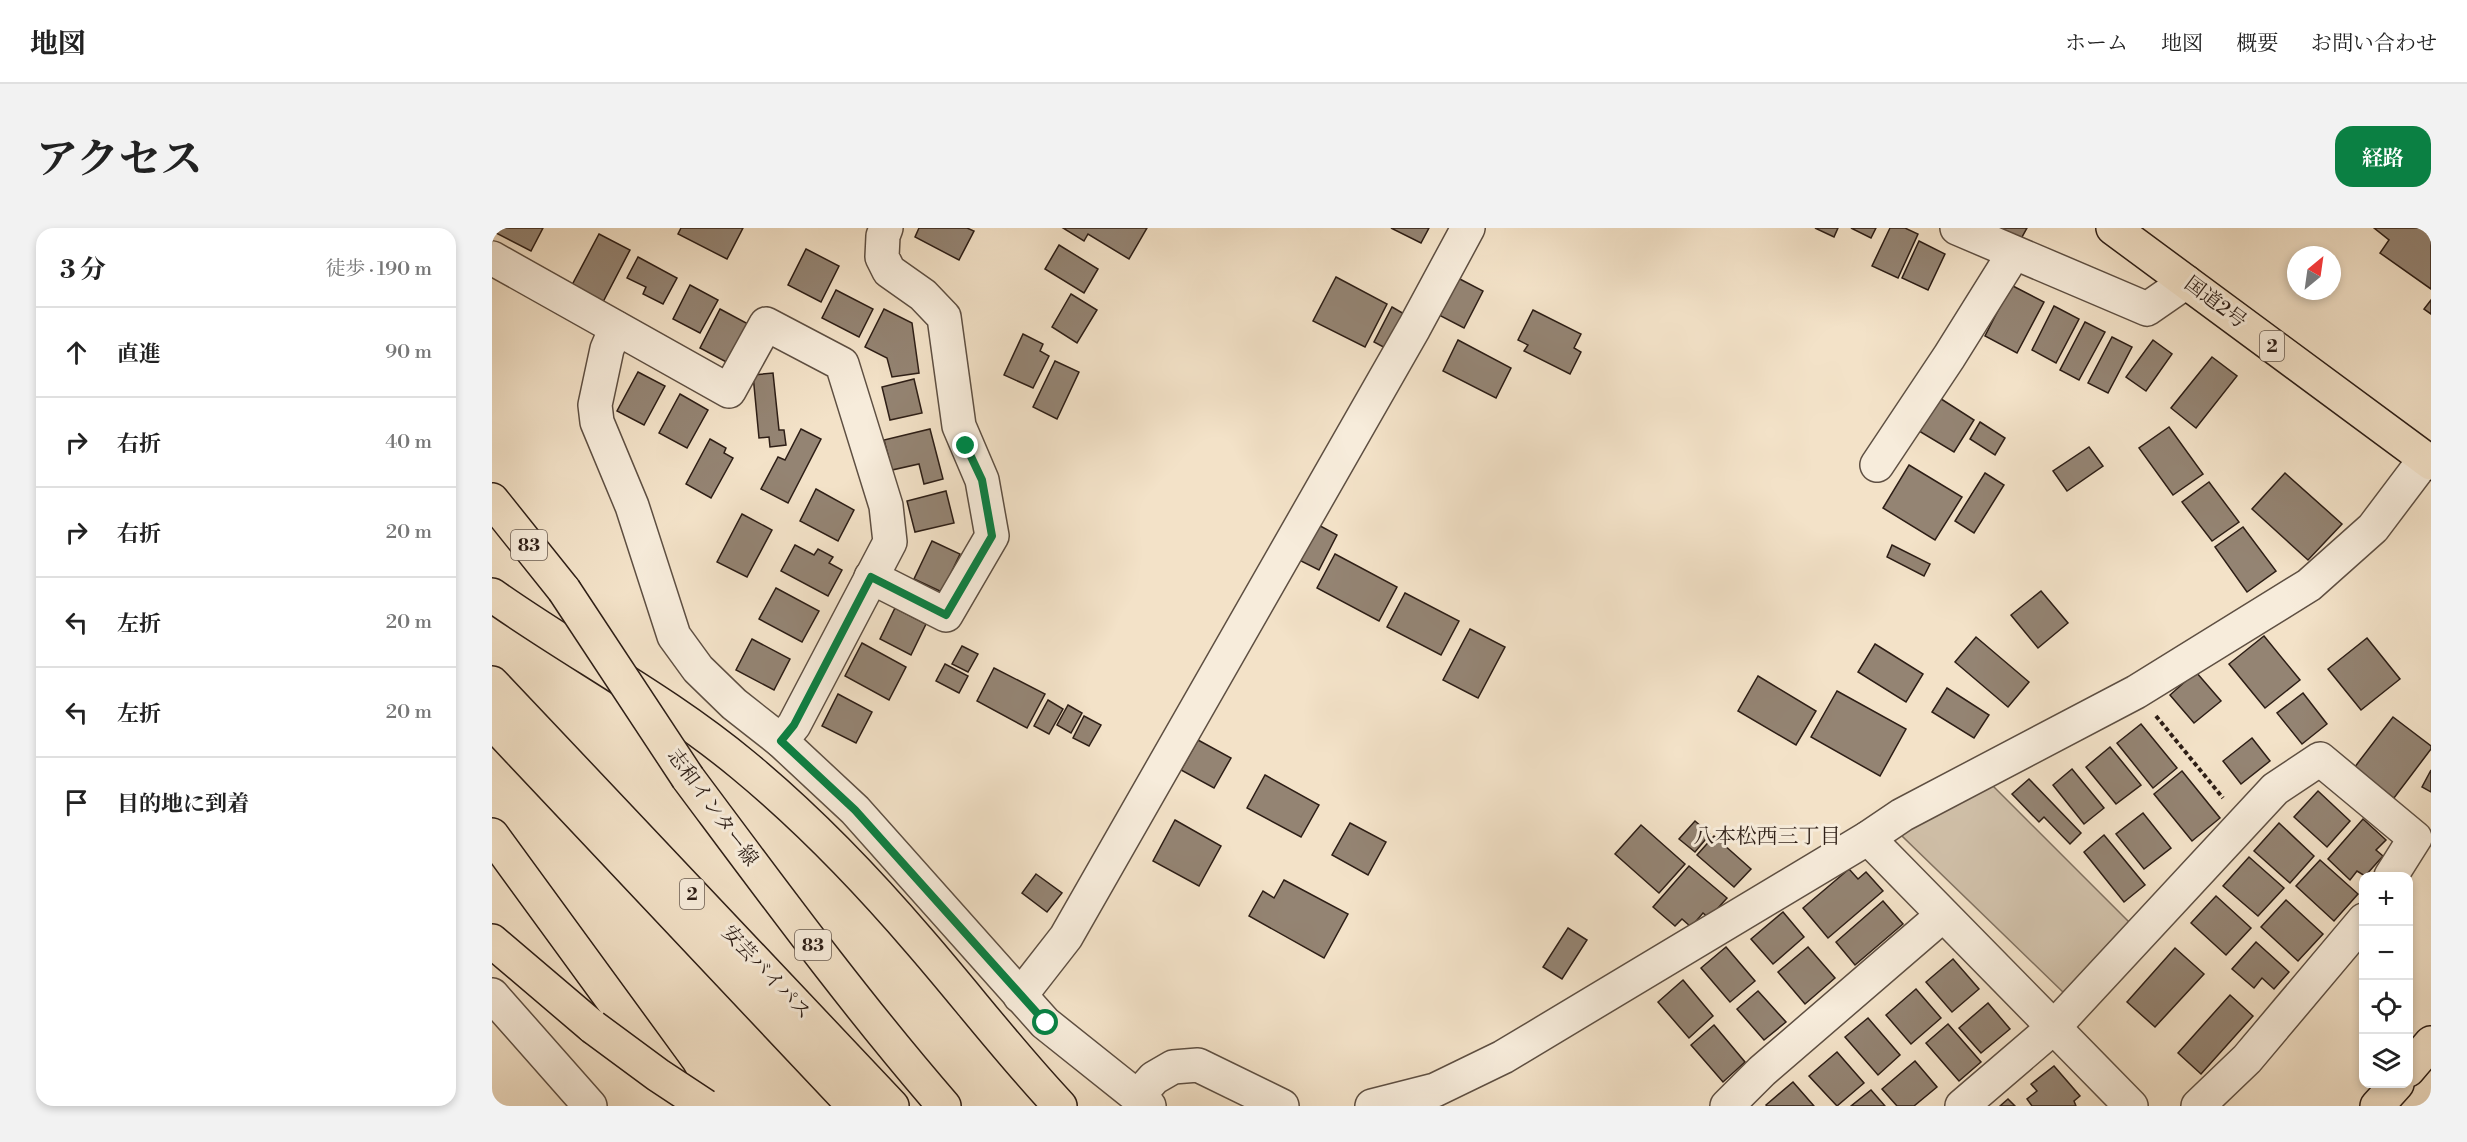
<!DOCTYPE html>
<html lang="ja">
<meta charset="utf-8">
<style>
:root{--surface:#fff;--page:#f2f2f2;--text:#222;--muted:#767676;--line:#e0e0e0;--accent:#0b8043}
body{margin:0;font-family:"Libre Bodoni","Noto Serif JP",serif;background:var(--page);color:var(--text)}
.controls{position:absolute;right:18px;bottom:18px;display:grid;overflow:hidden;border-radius:12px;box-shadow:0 3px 9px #0003}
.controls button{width:54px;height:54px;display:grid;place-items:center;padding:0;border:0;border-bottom:2px solid var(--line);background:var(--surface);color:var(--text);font:30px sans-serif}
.compass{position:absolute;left:1795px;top:18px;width:54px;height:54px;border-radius:50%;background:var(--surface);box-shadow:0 3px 9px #0003;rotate:29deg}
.stop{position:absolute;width:18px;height:18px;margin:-14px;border:4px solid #0b8043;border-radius:50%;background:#fff}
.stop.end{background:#0b8043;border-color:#fff;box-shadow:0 2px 6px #0008}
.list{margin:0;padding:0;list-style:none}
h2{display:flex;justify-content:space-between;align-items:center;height:78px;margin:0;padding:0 24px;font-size:26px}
h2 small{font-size:20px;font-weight:400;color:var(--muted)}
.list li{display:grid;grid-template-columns:39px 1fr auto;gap:18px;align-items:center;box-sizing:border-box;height:90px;padding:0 24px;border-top:2px solid var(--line)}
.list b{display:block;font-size:22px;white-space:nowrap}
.list em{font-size:20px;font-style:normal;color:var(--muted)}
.icon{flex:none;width:33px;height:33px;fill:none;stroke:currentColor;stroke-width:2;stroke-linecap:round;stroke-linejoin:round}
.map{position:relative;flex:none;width:1939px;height:878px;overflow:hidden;border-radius:18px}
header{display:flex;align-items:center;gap:36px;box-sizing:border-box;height:84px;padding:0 30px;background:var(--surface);border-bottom:2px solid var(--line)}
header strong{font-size:28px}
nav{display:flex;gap:33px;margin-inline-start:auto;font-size:21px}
.intro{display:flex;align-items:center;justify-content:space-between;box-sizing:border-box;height:144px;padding:0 36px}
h1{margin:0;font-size:42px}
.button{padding:15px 27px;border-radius:18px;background:var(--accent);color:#fff;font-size:21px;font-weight:700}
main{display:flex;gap:36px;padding:0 36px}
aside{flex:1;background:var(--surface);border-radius:18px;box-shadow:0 3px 9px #0003}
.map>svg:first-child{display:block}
</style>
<header>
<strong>地図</strong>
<nav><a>ホーム</a><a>地図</a><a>概要</a><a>お問い合わせ</a></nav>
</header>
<div class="intro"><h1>アクセス</h1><a class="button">経路</a></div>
<main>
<aside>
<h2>3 分<small>徒歩 · 190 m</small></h2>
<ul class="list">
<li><svg class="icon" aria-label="ahead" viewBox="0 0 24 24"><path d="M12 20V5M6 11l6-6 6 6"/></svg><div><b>直進</b></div><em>90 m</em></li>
<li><svg class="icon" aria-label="right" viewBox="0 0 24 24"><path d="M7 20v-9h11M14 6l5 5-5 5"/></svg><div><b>右折</b></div><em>40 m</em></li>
<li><svg class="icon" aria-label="right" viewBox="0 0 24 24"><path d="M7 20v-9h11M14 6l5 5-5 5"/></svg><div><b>右折</b></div><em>20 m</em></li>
<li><svg class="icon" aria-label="left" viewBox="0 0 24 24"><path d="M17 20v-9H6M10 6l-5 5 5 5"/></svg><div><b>左折</b></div><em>20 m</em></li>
<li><svg class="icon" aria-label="left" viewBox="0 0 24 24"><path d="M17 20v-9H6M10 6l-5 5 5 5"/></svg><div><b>左折</b></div><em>20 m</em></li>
<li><svg class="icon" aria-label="arrive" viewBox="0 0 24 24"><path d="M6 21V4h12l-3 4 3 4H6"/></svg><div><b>目的地に到着</b></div></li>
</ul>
</aside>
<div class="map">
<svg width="1939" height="878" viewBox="0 0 1939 878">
<rect width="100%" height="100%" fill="#f3e2c8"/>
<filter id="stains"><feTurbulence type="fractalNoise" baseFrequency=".00333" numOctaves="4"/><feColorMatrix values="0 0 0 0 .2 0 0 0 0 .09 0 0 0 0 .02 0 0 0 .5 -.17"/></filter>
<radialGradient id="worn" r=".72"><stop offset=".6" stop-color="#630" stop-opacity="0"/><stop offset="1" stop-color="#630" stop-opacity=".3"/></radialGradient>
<path fill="#d1c1aa" stroke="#7f7060" stroke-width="1.5" d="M1493,550l148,148 -67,69 -165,-160z"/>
<g fill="#948473" stroke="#2d1e16" stroke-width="1.5">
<path d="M7,0h44l-12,23 -35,-18z"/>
<path d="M189,0h62l-16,31 -49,-25z"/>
<path d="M427,0h48l7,3 -15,29 -44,-23z"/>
<path d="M571,0h84l-18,31 -41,-25 -4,7z"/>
<path d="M899,0h38l-8,15z"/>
<path d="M1323,0h23l-4,9z"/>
<path d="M1359,0h25l-5,10z"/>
<path d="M1398,0h15l13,6 -20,44 -26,-12z"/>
<path d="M1494,0h41l-10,18z"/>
<path d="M1882,0h57v61l-51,-36 9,-13z"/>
<path d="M107,6l31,16 -27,52 -31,-17z"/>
<path d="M1427,13l26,13 -17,36 -26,-12z"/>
<path d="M567,17l39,24 -14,24 -39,-24z"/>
<path d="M314,21l33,17 -18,36 -33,-17z"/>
<path d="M146,29l39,21 -14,26 -20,-10 3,-7 -19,-9z"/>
<path d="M844,49l51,27 -22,43 -52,-26z"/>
<path d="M964,49l27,14 -19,37 -27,-14z"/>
<path d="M198,57l28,15 -18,33 -27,-14z"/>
<path d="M1519,57l33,17 -27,51 -32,-17z"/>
<path d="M344,62l37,19 -14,28 -37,-19z"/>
<path d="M579,66l26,16 -20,33 -25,-16z"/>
<path d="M1939,72v14l-7,-5z"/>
<path d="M1562,78l25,13 -23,44 -24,-13z"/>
<path d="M900,79l14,8 -17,35 -15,-8z"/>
<path d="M228,81l30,16 -20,39 -30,-16z"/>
<path d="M392,81l28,14 7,50 -27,4 -5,-19 -22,-11z"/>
<path d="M1041,82l48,24 -7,14 7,4 -11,22 -46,-23 4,-6 -10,-5z"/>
<path d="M1593,94l20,10 -26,48 -19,-10z"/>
<path d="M531,106l20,10 -3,7 9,5 -16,32 -29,-13z"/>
<path d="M1620,109l20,10 -24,46 -20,-10z"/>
<path d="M966,112l53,28 -15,30 -53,-27z"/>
<path d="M1661,112l19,14 -26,37 -20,-14z"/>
<path d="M1720,129l25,19 -41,52 -25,-20z"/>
<path d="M563,133l24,11 -22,47 -24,-12z"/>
<path d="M146,144l27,14 -21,39 -27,-14z"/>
<path d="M281,145l6,57h5l2,15 -16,2 -1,-10 -10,1 -6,-63z"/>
<path d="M422,151l8,34 -32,7 -8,-33z"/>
<path d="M188,166l28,16 -21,38 -28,-15z"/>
<path d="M1443,167l39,25 -20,32 -40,-24z"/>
<path d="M1488,194l25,16 -10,17 -25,-16z"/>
<path d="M1677,199l34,47 -30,21 -34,-47z"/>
<path d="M309,201l20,10 -33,64 -27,-14 17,-32 7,3z"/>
<path d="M438,201l13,50 -19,5 -5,-20 -27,6 -8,-30z"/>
<path d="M218,211l16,9 -2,5 9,5 -22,40 -25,-14z"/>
<path d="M1597,219l14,19 -36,25 -14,-20z"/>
<path d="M1417,237l53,32 -27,43 -52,-32z"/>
<path d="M1493,245l19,12 -30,48 -19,-12z"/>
<path d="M1793,245l57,51 -34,36 -56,-51z"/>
<path d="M1717,254l30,40 -27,19 -30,-39z"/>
<path d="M324,261l38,21 -16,31 -38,-20z"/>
<path d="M454,263l8,32 -39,9 -8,-31z"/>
<path d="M250,286l30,16 -25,47 -30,-15z"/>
<path d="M821,294l24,13 -18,35 -24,-12z"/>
<path d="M1751,299l33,44 -29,21 -32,-45z"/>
<path d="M440,313l28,13 -18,38 -28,-13z"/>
<path d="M303,317l19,10 4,-6 15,8 -4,6 13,7 -14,26 -47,-25z"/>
<path d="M1400,317l38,19 -6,12 -37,-19z"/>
<path d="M843,326l62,33 -18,34 -62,-33z"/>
<path d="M284,360l43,23 -17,31 -43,-23z"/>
<path d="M1549,363l27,32 -30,25 -27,-33z"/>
<path d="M913,365l54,28 -18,34 -54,-28z"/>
<path d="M403,380l31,16 -15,31 -31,-16z"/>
<path d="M978,401l35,18 -27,51 -35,-18z"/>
<path d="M1772,408l36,44 -35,28 -36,-44z"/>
<path d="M1484,409l53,45 -21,25 -53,-45z"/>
<path d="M1875,410l33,41 -39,31 -33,-41z"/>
<path d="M260,411l38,20 -16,31 -38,-20z"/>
<path d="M370,415l44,24 -17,33 -44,-24z"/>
<path d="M1383,416l48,30 -17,28 -48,-30z"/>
<path d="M470,418l16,8 -10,18 -16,-8z"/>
<path d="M453,436l23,12 -9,17 -23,-12z"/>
<path d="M502,440l51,26 -18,34 -50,-27z"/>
<path d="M1704,444l25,29 -27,22 -24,-28z"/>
<path d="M1266,448l58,35 -20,34 -58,-34z"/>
<path d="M1455,460l42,27 -15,23 -42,-26z"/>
<path d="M1345,463l69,38 -26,47 -69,-39z"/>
<path d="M1811,465l24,31 -25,20 -25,-31z"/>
<path d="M346,466l34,18 -16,31 -34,-17z"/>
<path d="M556,472l15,9 -14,25 -15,-8z"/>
<path d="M576,477l14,8 -11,20 -14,-8z"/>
<path d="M592,488l17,9 -12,21 -16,-8z"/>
<path d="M1901,489l38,29v3l-37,49 -40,-30z"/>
<path d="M1649,496l36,44 -24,20 -36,-45z"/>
<path d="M1760,510l18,23 -29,23 -18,-23z"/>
<path d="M706,512l33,18 -17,30 -33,-18z"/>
<path d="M1618,519l31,38 -25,19 -30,-37z"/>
<path d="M1580,541l32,39 -20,16 -31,-39z"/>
<path d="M1939,542v22l-9,-5z"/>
<path d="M1690,543l38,47 -28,23 -38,-47z"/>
<path d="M773,547l54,30 -18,32 -54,-29z"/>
<path d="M1537,551l52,54 -11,11 -26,-27 -5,5 -27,-28z"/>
<path d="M1826,563l32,30 -23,26 -33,-30z"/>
<path d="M1651,585l28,35 -27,21 -28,-35z"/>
<path d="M1871,591l23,21 -10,10 7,6 -18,20 -8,-5 -7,9 -22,-21z"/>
<path d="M683,592l46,26 -22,40 -46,-25z"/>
<path d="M1203,593l15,13 -15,18 -16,-13z"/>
<path d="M858,595l36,19 -18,33 -36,-20z"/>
<path d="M1787,595l35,33 -24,27 -36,-32z"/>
<path d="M1149,597l44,39 -26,29 -44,-39z"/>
<path d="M1612,607l41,50 -21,17 -40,-50z"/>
<path d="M1222,608l37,33 -17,18 -37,-32z"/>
<path d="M1757,629l35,31 -26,28 -35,-30z"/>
<path d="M1828,632l38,34 -24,27 -38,-35z"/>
<path d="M1197,638l38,32 -18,20 -6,-5 -12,14 -9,-8 -7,7 -22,-19z"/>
<path d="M1357,641l9,10 8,-7 17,19 -55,47 -25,-30z"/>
<path d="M544,646l26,19 -15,19 -25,-19z"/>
<path d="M792,652l64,34 -24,44 -75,-42 14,-25 11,7z"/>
<path d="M1724,668l35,32 -25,27 -35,-32z"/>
<path d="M1794,672l37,34 -25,27 -37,-34z"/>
<path d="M1391,673l20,23 -48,41 -19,-23z"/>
<path d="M1291,684l21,25 -31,27 -22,-25z"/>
<path d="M1076,700l19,12 -25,39 -19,-12z"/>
<path d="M1764,714l33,30 -15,17 -12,-11 -8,10 -22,-19z"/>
<path d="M1234,719l29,34 -25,21 -29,-34z"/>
<path d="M1316,719l27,31 -30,26 -27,-32z"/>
<path d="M1683,720l29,26 -49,53 -28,-25z"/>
<path d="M1461,731l26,30 -27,23 -26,-30z"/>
<path d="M1191,752l30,36 -24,22 -31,-36z"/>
<path d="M1424,761l25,29 -30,26 -25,-29z"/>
<path d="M1266,763l28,31 -22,18 -27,-31z"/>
<path d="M1738,767l23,21 -52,58 -23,-21z"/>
<path d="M1496,775l22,26 -29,24 -22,-25z"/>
<path d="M1376,790l32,37 -22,20 -33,-38z"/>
<path d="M1456,796l33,38 -22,19 -33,-38z"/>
<path d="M1222,797l31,37 -22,20 -32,-37z"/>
<path d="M1345,824l27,31 -27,23 -28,-30z"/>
<path d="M1423,833l22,26 -23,19h-17l-15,-17z"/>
<path d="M1562,838l26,30 -6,5 2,5h-44l-5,-7 10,-8 -6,-7z"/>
<path d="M1301,854l21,24h-47l-1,-1z"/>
<path d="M1379,862l14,16h-34z"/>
<path d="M1516,871l7,7h-15z"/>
</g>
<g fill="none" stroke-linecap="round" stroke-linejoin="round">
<g stroke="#5e4f42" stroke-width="36">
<g id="minor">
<path d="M1465,0l190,81 39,-27"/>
<path d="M0,30l237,133 37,-67 76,40 44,142 4,36 -96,183 -13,16"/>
<path d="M124,100l-9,21 -12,56 2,17 35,84 42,130 24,33 36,35 47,37 74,69 190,213 104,83"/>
<path d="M1385,237l72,-108 65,-104"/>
<path d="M379,349l75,38 46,-79 -10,-56 -23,-54 -15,-109 -21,-22 -34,-24 -7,-14 1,-21 3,-8"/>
<path d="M1376,610l263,268"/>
<path d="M0,767l98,111"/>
<path d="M528,768l46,-59 348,-609 54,-100"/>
<path d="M646,868l16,-18 19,-11 25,-2 84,41"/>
<path d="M880,878l63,-16 68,-33 365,-219 34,-23 234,-123 173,-107 64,-57 52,-69"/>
<path d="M1235,878l35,-35 181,-156"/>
<path d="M1470,878l92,-79 221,-238 45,-30 95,79 -24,38"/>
<path d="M1706,878l49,-47 117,-139"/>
</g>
</g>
<g stroke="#2d1e16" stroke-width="36">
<g id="major">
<path d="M0,272l72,90"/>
<path d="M196,550c83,111 165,223 256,328"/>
<path d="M0,713l101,86"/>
</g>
</g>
<g stroke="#2d1e16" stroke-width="36">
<g id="highway">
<path d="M1621,0l318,235"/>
<path d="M0,367c82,58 173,105 251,170 63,52 122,113 176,176 47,54 91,112 141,165"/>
<path d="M0,455l400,423"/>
<path d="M0,494l362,384"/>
<path d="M0,607l178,244"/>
<path d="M1916,842l23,-27"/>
<path d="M1885,878l20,-22"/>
</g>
</g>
<path stroke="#2d1e16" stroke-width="4" stroke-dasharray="4.5 3" stroke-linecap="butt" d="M1664,488l67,82"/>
<use href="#minor" stroke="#f7ecdb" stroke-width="33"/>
<use href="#major" stroke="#f3e2c8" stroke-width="33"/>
<use href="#highway" stroke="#f3e2c8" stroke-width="33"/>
<g stroke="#2d1e16" stroke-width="36" stroke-linecap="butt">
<g id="major-bridge">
<path d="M72,362l124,188"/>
<path d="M101,799l65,48 47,31"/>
</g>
</g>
<use href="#major-bridge" stroke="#f3e2c8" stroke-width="33"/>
</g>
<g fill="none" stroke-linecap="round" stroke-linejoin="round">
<path stroke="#0b8043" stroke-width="8" d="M474,218l16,34 10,56 -46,79 -75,-38 -77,148 -13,16 74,69 191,213"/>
</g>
<g text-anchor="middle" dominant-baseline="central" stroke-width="6" stroke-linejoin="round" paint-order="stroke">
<g fill="#f7ecdb" stroke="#6a5c51" stroke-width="1.5">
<rect x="1768" y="103" width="24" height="30" rx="4.5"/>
<rect x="19" y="302" width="36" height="30" rx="4.5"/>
<rect x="188" y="651" width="24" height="30" rx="4.5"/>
<rect x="303" y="702" width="36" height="30" rx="4.5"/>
</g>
<g font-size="18" font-weight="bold" fill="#2d1e16">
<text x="1780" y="118">2</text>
<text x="37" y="317">83</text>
<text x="200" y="666">2</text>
<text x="321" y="717">83</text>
</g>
<g font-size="20" fill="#2d1e16" stroke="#f7ecdb">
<text transform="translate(1723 75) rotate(37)">国道2号</text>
<text transform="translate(220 580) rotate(54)">志和インター線</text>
<text transform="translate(274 745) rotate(47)">安芸バイパス</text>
</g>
<g font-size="21" fill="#2d1e16" stroke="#f7ecdb">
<text x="1275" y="609">八本松西三丁目</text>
</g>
</g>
<rect width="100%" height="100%" filter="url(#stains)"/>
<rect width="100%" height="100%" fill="url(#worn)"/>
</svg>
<div class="controls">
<button>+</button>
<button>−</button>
<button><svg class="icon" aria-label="locate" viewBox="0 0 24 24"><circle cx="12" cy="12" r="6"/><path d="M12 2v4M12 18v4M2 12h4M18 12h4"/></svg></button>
<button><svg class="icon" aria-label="layers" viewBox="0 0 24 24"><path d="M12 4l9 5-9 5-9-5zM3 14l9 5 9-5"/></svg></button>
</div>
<svg class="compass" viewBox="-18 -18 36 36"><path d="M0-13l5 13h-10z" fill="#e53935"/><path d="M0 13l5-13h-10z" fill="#767676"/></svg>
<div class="stop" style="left:554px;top:795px"></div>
<div class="stop end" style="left:474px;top:218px"></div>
</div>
</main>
